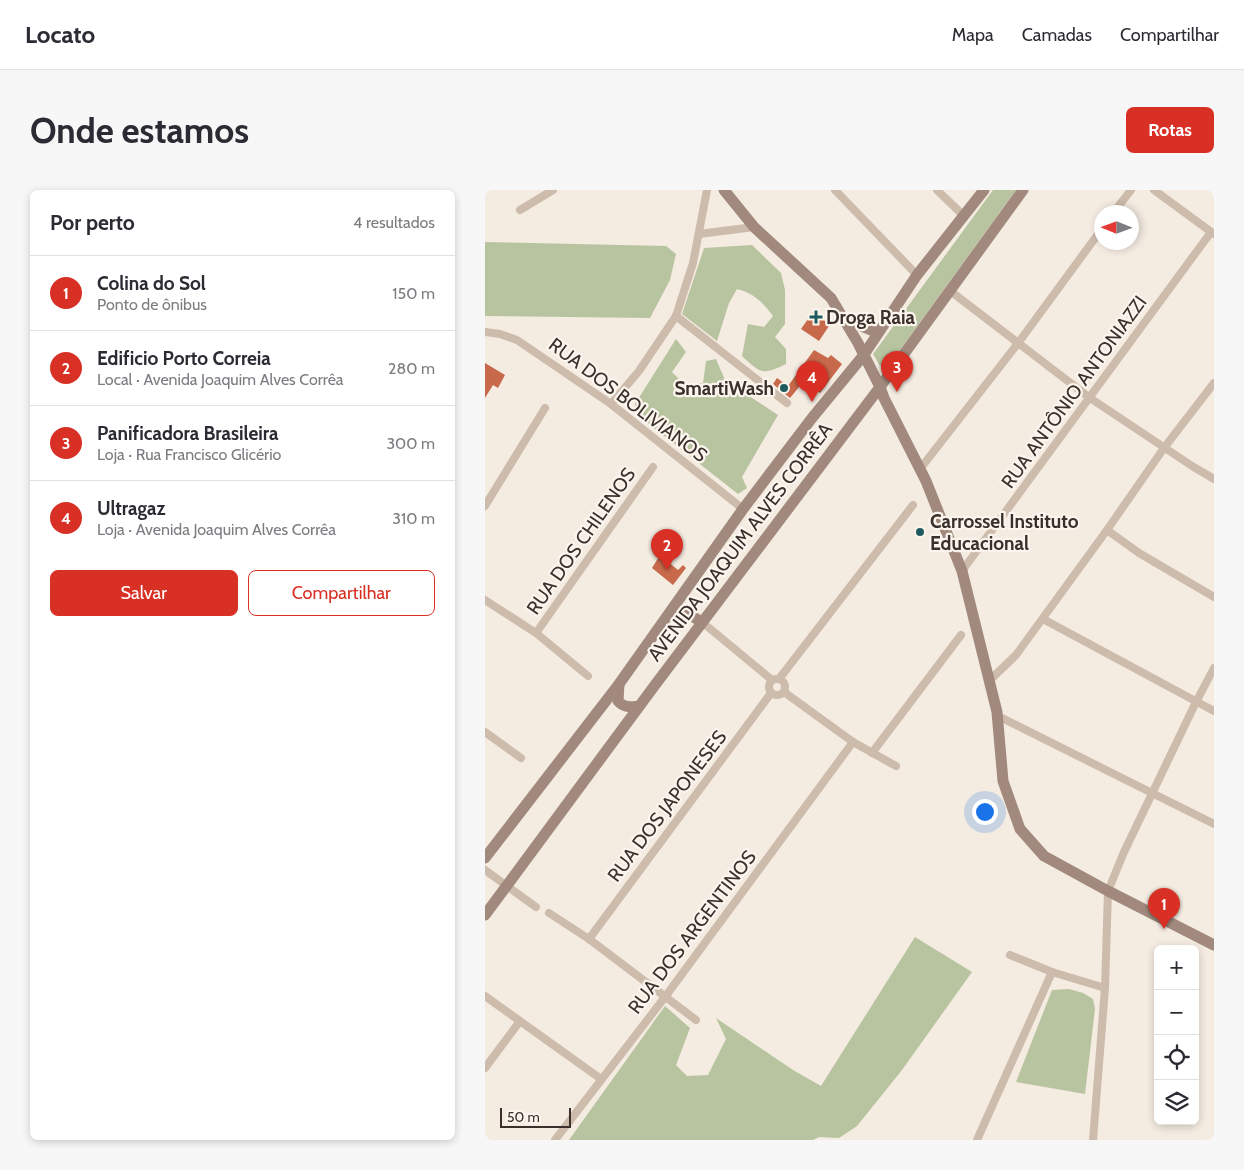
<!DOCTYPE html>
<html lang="pt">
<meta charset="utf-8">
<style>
:root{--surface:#fff;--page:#f7f7f7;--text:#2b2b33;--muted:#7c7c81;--line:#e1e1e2;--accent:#d93025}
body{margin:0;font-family:Cabin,sans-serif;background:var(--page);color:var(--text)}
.controls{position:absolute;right:15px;bottom:15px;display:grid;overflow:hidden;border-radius:8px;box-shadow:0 2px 8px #0003}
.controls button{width:45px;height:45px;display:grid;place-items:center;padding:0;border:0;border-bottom:1px solid var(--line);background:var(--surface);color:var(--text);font:25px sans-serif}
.compass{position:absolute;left:609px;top:15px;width:45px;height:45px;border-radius:50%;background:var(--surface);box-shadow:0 2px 8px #0003;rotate:271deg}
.scale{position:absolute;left:15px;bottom:12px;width:71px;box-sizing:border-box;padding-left:5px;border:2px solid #3b302b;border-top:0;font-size:14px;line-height:18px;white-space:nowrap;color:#3b302b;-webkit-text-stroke:4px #fbf5ee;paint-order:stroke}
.you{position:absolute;left:499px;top:621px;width:18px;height:18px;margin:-12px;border:4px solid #fff;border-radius:50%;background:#1a73e8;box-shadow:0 0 0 8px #1a73e833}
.badge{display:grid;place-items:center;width:32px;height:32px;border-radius:50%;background:var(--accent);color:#fff;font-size:16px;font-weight:700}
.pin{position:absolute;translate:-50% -41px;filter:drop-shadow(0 1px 2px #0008)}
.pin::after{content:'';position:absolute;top:26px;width:18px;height:15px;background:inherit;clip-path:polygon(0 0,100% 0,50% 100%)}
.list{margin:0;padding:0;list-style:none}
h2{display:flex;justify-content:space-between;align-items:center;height:65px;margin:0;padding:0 20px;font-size:21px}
h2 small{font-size:16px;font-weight:400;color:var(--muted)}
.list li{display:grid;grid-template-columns:32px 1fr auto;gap:15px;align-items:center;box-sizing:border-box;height:75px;padding:0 20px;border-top:1px solid var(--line)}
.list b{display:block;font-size:19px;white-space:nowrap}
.list p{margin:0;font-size:16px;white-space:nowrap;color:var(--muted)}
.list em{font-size:16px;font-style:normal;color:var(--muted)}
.actions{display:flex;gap:10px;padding:15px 20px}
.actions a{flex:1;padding:11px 0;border:1px solid var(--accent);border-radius:8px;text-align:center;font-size:18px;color:var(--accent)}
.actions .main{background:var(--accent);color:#fff}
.icon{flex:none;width:28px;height:28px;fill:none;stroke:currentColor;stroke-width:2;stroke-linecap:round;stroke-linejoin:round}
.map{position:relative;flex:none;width:729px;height:950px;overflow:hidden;border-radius:8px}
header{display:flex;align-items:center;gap:30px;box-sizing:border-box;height:70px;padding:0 25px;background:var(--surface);border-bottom:1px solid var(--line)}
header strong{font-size:24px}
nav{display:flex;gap:28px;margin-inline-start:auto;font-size:18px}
.intro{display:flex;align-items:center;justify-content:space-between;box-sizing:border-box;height:120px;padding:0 30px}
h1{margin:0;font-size:35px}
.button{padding:12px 22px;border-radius:8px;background:var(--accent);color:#fff;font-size:18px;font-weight:700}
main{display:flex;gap:30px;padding:0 30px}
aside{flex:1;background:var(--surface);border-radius:8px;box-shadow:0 2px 8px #0003}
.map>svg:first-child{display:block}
</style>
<header>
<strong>Locato</strong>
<nav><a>Mapa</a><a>Camadas</a><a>Compartilhar</a></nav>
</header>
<div class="intro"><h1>Onde estamos</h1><a class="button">Rotas</a></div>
<main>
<aside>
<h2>Por perto<small>4 resultados</small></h2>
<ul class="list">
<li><span class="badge">1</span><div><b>Colina do Sol</b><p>Ponto de ônibus</p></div><em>150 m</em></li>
<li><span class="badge">2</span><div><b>Edificio Porto Correia</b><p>Local · Avenida Joaquim Alves Corrêa</p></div><em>280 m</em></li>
<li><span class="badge">3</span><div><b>Panificadora Brasileira</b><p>Loja · Rua Francisco Glicério</p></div><em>300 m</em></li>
<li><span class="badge">4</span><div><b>Ultragaz</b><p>Loja · Avenida Joaquim Alves Corrêa</p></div><em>310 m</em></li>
</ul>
<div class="actions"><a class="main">Salvar</a><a>Compartilhar</a></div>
</aside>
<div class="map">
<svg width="729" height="950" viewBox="0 0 729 950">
<rect width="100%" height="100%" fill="#f4ebe1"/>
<g fill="#b8c4a0">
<path d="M508,0h23l-122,168 -7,6 -7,2 -7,-12z"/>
<path d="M0,52l181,4 10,8 -6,26 -20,38 -165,-2z"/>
<path d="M267,55l29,28 4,17v34l-10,13 11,12v15c-25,12 -25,9 -44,-8l6,-32 16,3 9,-11c-10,-14 -20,-23 -36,-27l-8,14 -12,38 -35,-27 22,-66z"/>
<path d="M191,149l10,13 -14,20 14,14 17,-3 3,-22 10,-2 9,21 53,35 -36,62 5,11 -9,6 -103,-81v-9z"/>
<path d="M430,747l57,35 -70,98 -45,56 -18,12 -20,-1 -6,3h-244l96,-134 25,22 -14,37 11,11 21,-1 18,-36 -10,-21 77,52 28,16z"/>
<path d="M584,799l14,4 10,6 2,10 -10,85 -69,-12 36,-92z"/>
</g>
<g fill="#c8694b">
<path d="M330,119l14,17 -10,15 -18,-12z"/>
<path d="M329,160l14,8 3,-3 11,9 -22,29 -16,-12 -14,17 -17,-14 4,-6 11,8z"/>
<path d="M0,173l20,12 -7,13 -5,-3 -8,13z"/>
<path d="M175,365l18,15 5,-5 3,3 -13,17 -21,-17z"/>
</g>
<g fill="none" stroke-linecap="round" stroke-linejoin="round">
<g stroke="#cdbbac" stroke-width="8">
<path d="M350,0l82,85"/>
<path d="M452,0l27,26"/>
<path d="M669,0l60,44"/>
<path d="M35,20l33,-20"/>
<path d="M629,22l17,-22"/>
<path d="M214,44l55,-7"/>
<path d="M464,100l141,108 102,68 22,13"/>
<path d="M191,126l111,87"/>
<path d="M0,142l15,2 17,6 94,64 132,105"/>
<path d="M126,214l28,-33 37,-55 17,-53 14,-73"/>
<path d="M435,279l99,-127 82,-112"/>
<path d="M0,316l60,-98"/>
<path d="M622,340l32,23 75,44"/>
<path d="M477,381l249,-339"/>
<path d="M0,410l51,33 52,43"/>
<path d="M558,429l171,92"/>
<path d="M217,432l70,58"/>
<path d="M51,443l117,-166"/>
<circle cx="292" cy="497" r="8"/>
<path d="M294,489l134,-174"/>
<path d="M504,491l27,-26 91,-125 57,-82 50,-65"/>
<path d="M299,502l69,50 43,24"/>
<path d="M513,526l216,108"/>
<path d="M0,542l36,26"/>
<path d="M387,563l89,-118"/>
<path d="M0,680l51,37"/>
<path d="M64,723l40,26 107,81"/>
<path d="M104,749l182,-246"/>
<path d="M525,765l42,17 53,16"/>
<path d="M0,806l116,83"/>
<path d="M0,878l35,-47"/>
<path d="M70,950l110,-143 188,-255"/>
<path d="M492,950l75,-168"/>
<path d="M608,950l12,-152 3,-97 16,-39 72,-150 18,-34"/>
</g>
<g stroke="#a18a7d" stroke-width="11">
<path d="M239,0l30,37 77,71 27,45 22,44 4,11 42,83 36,90 35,141 6,69 17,48 24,27 64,35 106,54"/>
<path d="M359,129l34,14"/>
<path d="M188,420l15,4 14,8"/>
<path d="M134,494l-1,17c6,7 12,6 21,5"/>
<path d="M0,668l134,-174 124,-175 69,-91 51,-62 54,-81 67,-85"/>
<path d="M0,725l170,-230 225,-298 143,-197"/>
</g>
</g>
<g fill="#1f5a5e" stroke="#fbf5ee" stroke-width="2">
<path d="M328.5 119.5h5v5h5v5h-5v5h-5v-5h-5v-5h5z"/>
<circle cx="299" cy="198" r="5"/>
<circle cx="435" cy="342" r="5"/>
</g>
<g text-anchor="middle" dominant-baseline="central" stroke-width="4.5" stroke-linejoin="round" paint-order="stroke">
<g font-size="19" font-weight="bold" fill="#3b302b" stroke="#fbf5ee" text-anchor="start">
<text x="341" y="127">Droga Raia</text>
<text x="289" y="198" text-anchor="end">SmartiWash</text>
<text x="445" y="331">Carrossel Instituto<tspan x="445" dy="22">Educacional</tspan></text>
</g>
<g font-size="19" fill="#3b302b" stroke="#fbf5ee">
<text transform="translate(589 202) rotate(-54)">RUA ANTÔNIO ANTONIAZZI</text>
<text transform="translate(143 210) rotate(37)">RUA DOS BOLIVIANOS</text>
<text transform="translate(96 351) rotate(-55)">RUA DOS CHILENOS</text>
<text transform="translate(255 352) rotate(-53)">AVENIDA JOAQUIM ALVES CORRÊA</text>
<text transform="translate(182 616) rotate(-53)">RUA DOS JAPONESES</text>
<text transform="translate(207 742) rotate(-53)">RUA DOS ARGENTINOS</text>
</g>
</g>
</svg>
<div class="controls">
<button>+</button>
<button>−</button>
<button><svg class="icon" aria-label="locate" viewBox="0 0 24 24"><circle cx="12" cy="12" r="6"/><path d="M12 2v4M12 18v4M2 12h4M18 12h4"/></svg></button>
<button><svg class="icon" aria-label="layers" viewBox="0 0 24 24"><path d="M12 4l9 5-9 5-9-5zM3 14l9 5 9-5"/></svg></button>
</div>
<svg class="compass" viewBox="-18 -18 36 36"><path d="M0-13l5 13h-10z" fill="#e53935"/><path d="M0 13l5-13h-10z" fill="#7c7c81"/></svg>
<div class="scale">50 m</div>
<div class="you"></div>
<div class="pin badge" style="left:679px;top:739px">1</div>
<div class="pin badge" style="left:182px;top:380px">2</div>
<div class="pin badge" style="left:412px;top:202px">3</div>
<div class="pin badge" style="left:327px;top:212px">4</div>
</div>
</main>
